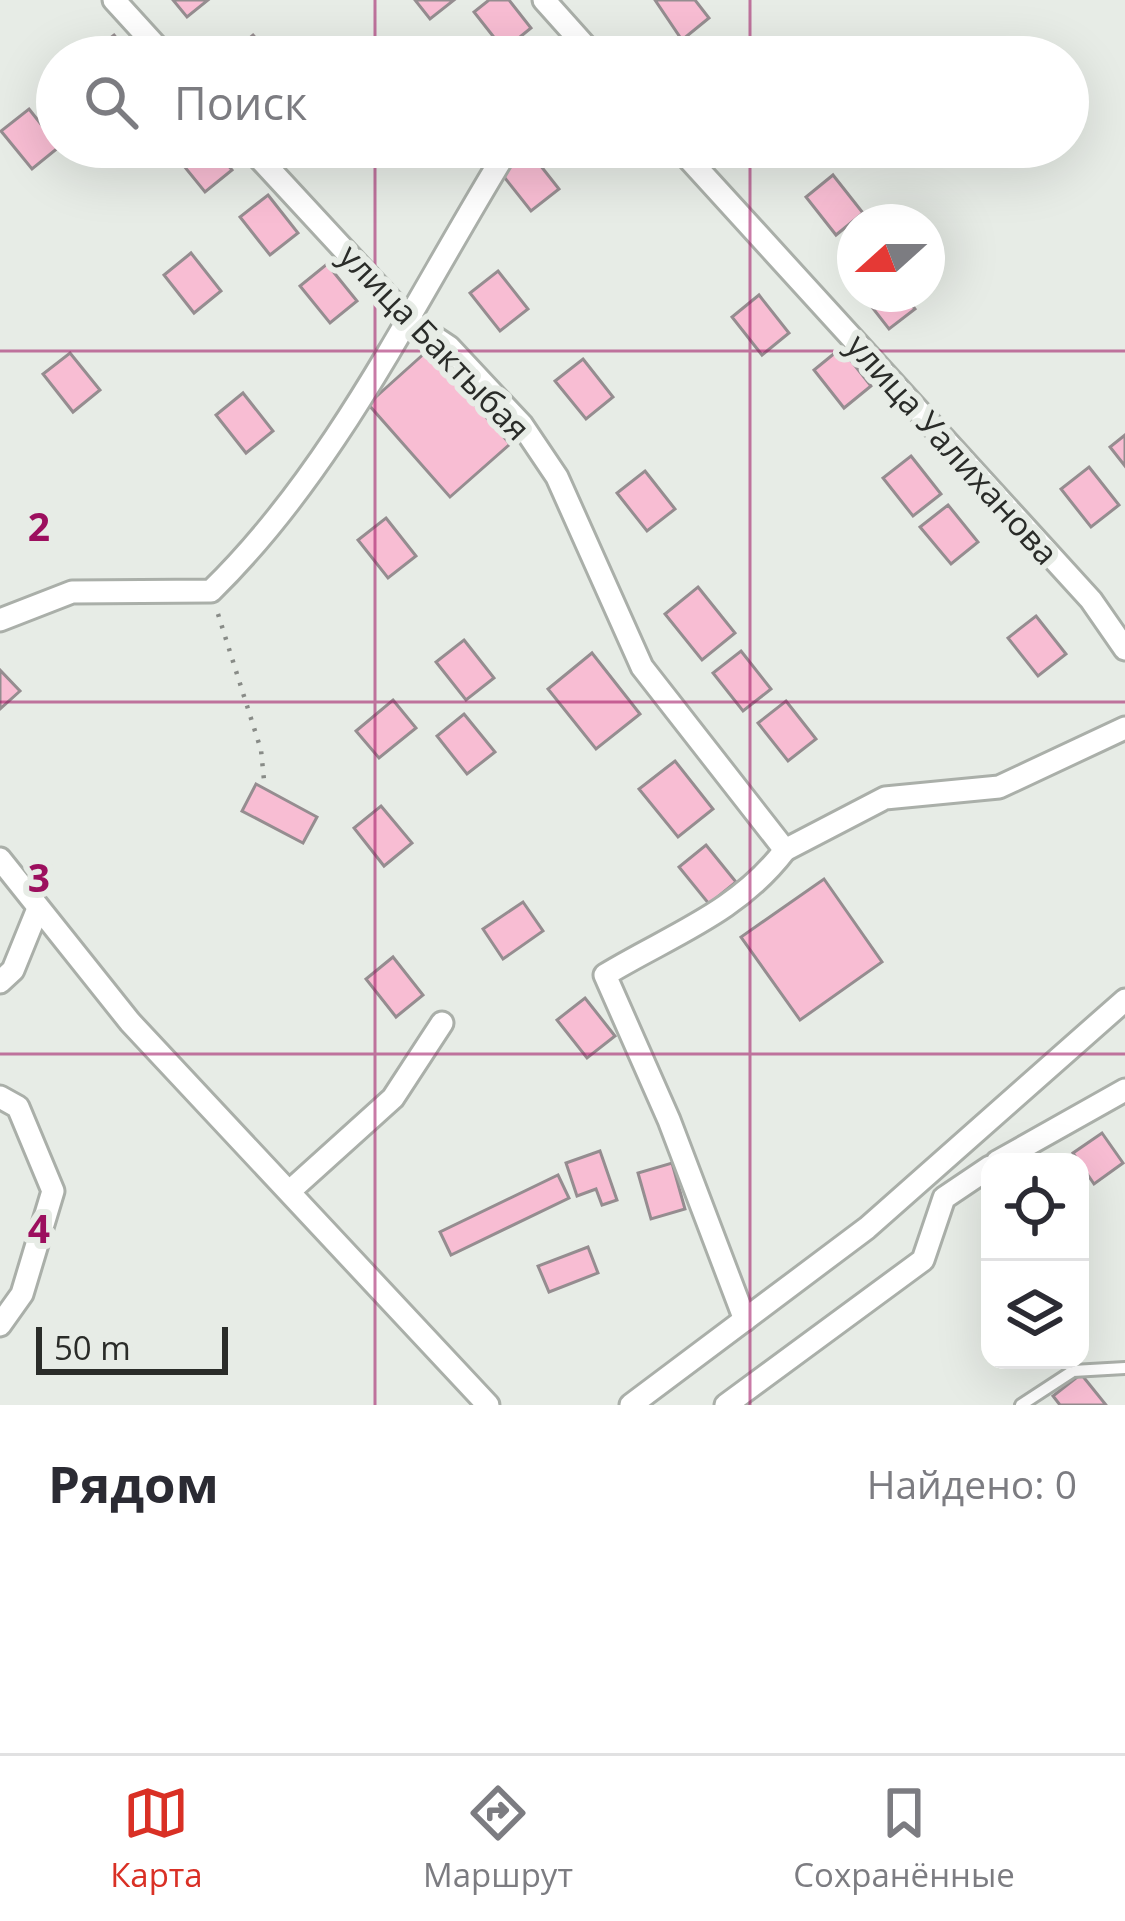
<!DOCTYPE html>
<html lang="ru">
<meta charset="utf-8">
<style>
:root{--surface:#fff;--page:#f7f7f7;--text:#2b2b33;--muted:#7c7c81;--line:#e1e1e2;--accent:#d93025}
body{margin:0;font-family:"Open Sans",sans-serif;background:var(--page);color:var(--text)}
.controls{position:absolute;right:36px;bottom:36px;display:grid;overflow:hidden;border-radius:24px;box-shadow:0 12px 48px #0002}
.controls button{width:108px;height:108px;display:grid;place-items:center;padding:0;border:0;border-bottom:3px solid var(--line);background:var(--surface);color:var(--text);font:60px sans-serif}
.compass{position:absolute;left:837px;top:204px;width:108px;height:108px;border-radius:50%;background:var(--surface);box-shadow:0 12px 48px #0002;rotate:249deg}
.scale{position:absolute;left:36px;bottom:30px;width:192px;box-sizing:border-box;padding-left:12px;border:6px solid #2a2c29;border-top:0;font-size:33px;line-height:42px;white-space:nowrap;color:#2a2c29;-webkit-text-stroke:9px #e7ece6;paint-order:stroke}
.list{margin:0;padding:0;list-style:none}
h2{display:flex;justify-content:space-between;align-items:center;height:156px;margin:0;padding:0 48px;font-size:51px}
h2 small{font-size:39px;font-weight:400;color:var(--muted)}
.icon{flex:none;width:66px;height:66px;fill:none;stroke:currentColor;stroke-width:2;stroke-linecap:round;stroke-linejoin:round}
.map{position:relative;flex:none;width:1125px;height:1405px;overflow:hidden}
.search{position:absolute;background:var(--surface);box-shadow:0 12px 48px #0002;left:36px;right:36px;top:36px;height:132px;display:flex;align-items:center;gap:30px;box-sizing:border-box;padding:0 42px;border-radius:66px;color:var(--muted);font-size:45px}
.sheet{height:348px;background:var(--surface)}
nav{display:flex;justify-content:space-around;align-items:center;box-sizing:border-box;height:168px;border-top:3px solid var(--line);background:var(--surface);font-size:33px;color:var(--muted)}
nav a{display:grid;justify-items:center;gap:6px}
nav .on{color:var(--accent)}
.map>svg:first-child{display:block}
</style>
<div class="map">
<svg width="1125" height="1405" viewBox="0 0 1125 1405">
<rect width="100%" height="100%" fill="#e7ece6"/>
<g fill="#f8bdd3" stroke="#958d90" stroke-width="3">
<path d="M173,0h35l-21,17z"/>
<path d="M415,0h39l-24,19z"/>
<path d="M489,0h20l22,28 -27,22 -30,-38z"/>
<path d="M655,0h40l14,18 -27,22z"/>
<path d="M114,35l17,22h-45z"/>
<path d="M253,35l19,22h-45z"/>
<path d="M29,109l30,38 -27,22 -31,-38z"/>
<path d="M184,147h29l19,23 -27,22 -30,-37z"/>
<path d="M332,147h26l-16,13z"/>
<path d="M529,151l30,38 -28,22 -30,-38z"/>
<path d="M833,175l30,38 -27,22 -30,-38z"/>
<path d="M268,195l30,38 -28,22 -30,-38z"/>
<path d="M191,253l30,38 -27,22 -30,-38z"/>
<path d="M327,264l30,37 -27,22 -30,-37z"/>
<path d="M498,271l30,38 -28,22 -30,-38z"/>
<path d="M869,294h35l11,15 -26,20 -25,-32z"/>
<path d="M759,295l30,38 -27,22 -30,-38z"/>
<path d="M841,348l30,38 -27,22 -30,-38z"/>
<path d="M427,351l83,93 -60,53 -82,-93z"/>
<path d="M70,353l30,37 -27,22 -30,-38z"/>
<path d="M583,359l30,38 -27,22 -31,-38z"/>
<path d="M243,393l30,38 -27,22 -30,-38z"/>
<path d="M1125,435v31l-15,-19z"/>
<path d="M911,456l30,38 -28,22 -30,-38z"/>
<path d="M1089,467l30,38 -28,22 -30,-38z"/>
<path d="M645,471l30,38 -28,22 -30,-38z"/>
<path d="M948,505l30,37 -27,22 -31,-37z"/>
<path d="M386,518l30,38 -28,22 -30,-38z"/>
<path d="M698,587l37,46 -33,27 -37,-46z"/>
<path d="M1036,616l30,38 -28,22 -30,-38z"/>
<path d="M464,640l30,38 -28,22 -30,-38z"/>
<path d="M741,651l30,38 -28,22 -30,-38z"/>
<path d="M592,653l48,61 -44,35 -48,-60z"/>
<path d="M0,670l20,21 -20,18z"/>
<path d="M393,700l23,28 -37,30 -23,-27z"/>
<path d="M786,701l30,38 -28,22 -30,-38z"/>
<path d="M464,714l31,38 -28,22 -30,-38z"/>
<path d="M675,761l38,48 -35,28 -39,-48z"/>
<path d="M256,784l61,33 -14,26 -61,-32z"/>
<path d="M381,806l31,37 -28,23 -30,-38z"/>
<path d="M706,845l30,37 -27,22 -30,-37z"/>
<path d="M824,879l58,83 -82,58 -59,-83z"/>
<path d="M523,902l20,29 -40,28 -20,-30z"/>
<path d="M393,957l30,38 -27,22 -30,-38z"/>
<path d="M585,998l30,38 -28,22 -30,-38z"/>
<path d="M1102,1133l21,30 -29,21 -21,-31z"/>
<path d="M600,1151l17,49 -15,5 -6,-16 -19,7 -11,-33z"/>
<path d="M672,1163l13,46 -34,10 -13,-46z"/>
<path d="M558,1175l11,23 -118,57 -11,-23z"/>
<path d="M588,1247l10,26 -49,19 -11,-26z"/>
<path d="M1081,1374l25,31h-46l-7,-9z"/>
</g>
<g fill="none" stroke-linecap="round" stroke-linejoin="round">
<g stroke="#aaafa9" stroke-width="16">
<path id="lane" d="M1021,1405l52,-34 52,-3"/>
</g>
<g stroke="#aaafa9" stroke-width="27">
<g id="street">
<path d="M114,0l52,57"/>
<path d="M544,0l51,57"/>
<path d="M249,147l161,174 39,26 73,78 35,52 85,190 143,183 100,-52 114,-11 126,-59"/>
<path d="M678,147l413,453 34,49"/>
<path d="M0,620l72,-28 139,-1c127,-124 205,-294 298,-444"/>
<path d="M0,859l130,163 358,383"/>
<path d="M0,982l13,-12 24,-59"/>
<path d="M0,1097l18,10 35,84 -31,103 -22,31"/>
<path d="M997,1162l128,-72"/>
<path d="M291,1190l102,-92 49,-75"/>
<path d="M745,1320l-76,-200 -64,-145c66,-40 132,-62 180,-125"/>
<path d="M631,1405l236,-177 258,-228"/>
<path d="M726,1405l197,-145 21,-62 46,-31"/>
</g>
</g>
<path stroke="#888b87" stroke-width="4.5" stroke-dasharray="3 9" stroke-linecap="butt" d="M218,614l43,136 3,30"/>
<use href="#lane" stroke="#fff" stroke-width="10"/>
<use href="#street" stroke="#fff" stroke-width="21"/>
</g>
<path fill="none" stroke="#9c0f5e" stroke-width="3" stroke-opacity="0.55" d="M375,0v57M750,0v57M375,147v1258M750,147v1258M0,351h1125M0,702h1125M0,1054h1125"/>
<g text-anchor="middle" dominant-baseline="central" stroke-width="12" stroke-linejoin="round" paint-order="stroke">
<g font-size="33" fill="#2a2c29" stroke="#e7ece6">
<text transform="translate(435 342) rotate(46)">улица Бактыбая</text>
<text transform="translate(953 449) rotate(48)">улица Уалиханова</text>
</g>
</g>
<g font-size="39" text-anchor="middle" font-weight="bold" fill="#9c0f5e" stroke="#e7ece6" stroke-width="12" stroke-linejoin="round" paint-order="stroke">
<text x="39" y="541">2</text>
<text x="39" y="892">3</text>
<text x="39" y="1243">4</text>
</g>
</svg>
<div class="controls">
<button><svg class="icon" aria-label="locate" viewBox="0 0 24 24"><circle cx="12" cy="12" r="6"/><path d="M12 2v4M12 18v4M2 12h4M18 12h4"/></svg></button>
<button><svg class="icon" aria-label="layers" viewBox="0 0 24 24"><path d="M12 4l9 5-9 5-9-5zM3 14l9 5 9-5"/></svg></button>
</div>
<svg class="compass" viewBox="-18 -18 36 36"><path d="M0-13l5 13h-10z" fill="#e53935"/><path d="M0 13l5-13h-10z" fill="#7c7c81"/></svg>
<div class="scale">50 m</div>
<div class="search"><svg class="icon" aria-label="search" viewBox="0 0 24 24"><circle cx="10" cy="10" r="6"/><path d="M15 15l6 6"/></svg>Поиск</div>
</div>
<section class="sheet">
<h2>Рядом<small>Найдено: 0</small></h2>
<ul class="list">
</ul>
</section>
<nav>
<a class="on"><svg class="icon" aria-label="map" viewBox="0 0 24 24"><path d="M3 6l6-2 6 2 6-2v14l-6 2-6-2-6 2zM9 4v14M15 6v14"/></svg>Карта</a>
<a><svg class="icon" aria-label="directions" viewBox="0 0 24 24"><path d="M12 3l9 9-9 9-9-9zM9 14v-3h6M13 9l2 2-2 2"/></svg>Маршрут</a>
<a><svg class="icon" aria-label="saved" viewBox="0 0 24 24"><path d="M7 4h10v16l-5-4-5 4z"/></svg>Сохранённые</a>
</nav>
